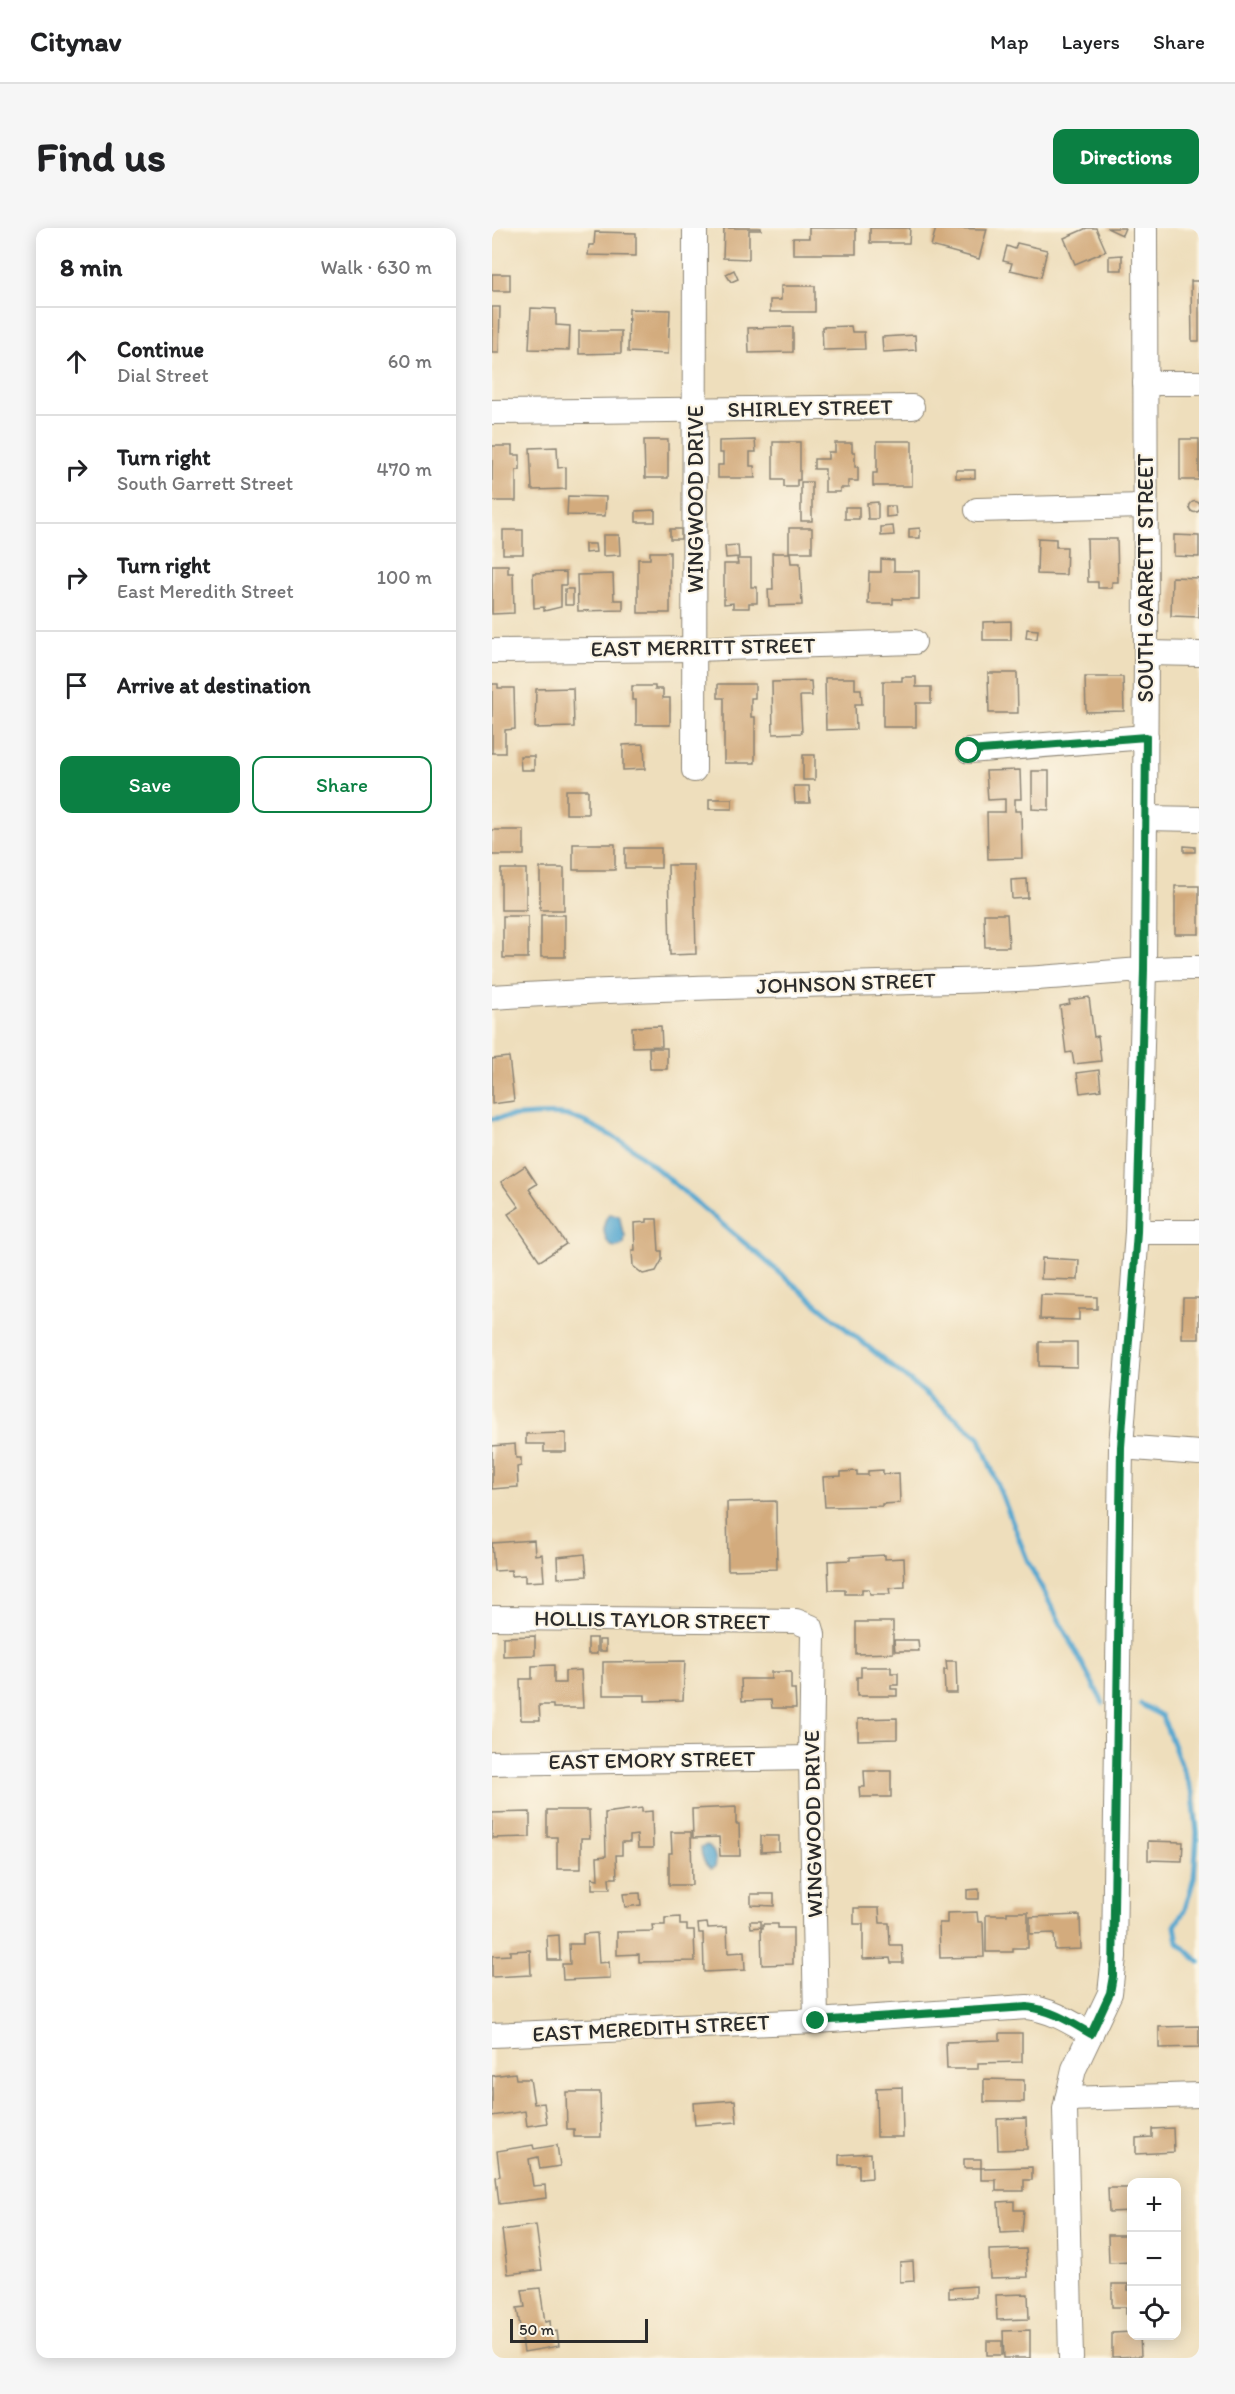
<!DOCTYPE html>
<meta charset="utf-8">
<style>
:root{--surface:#fff;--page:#f6f6f6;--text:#202124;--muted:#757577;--line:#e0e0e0;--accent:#0b8043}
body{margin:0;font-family:Itim,sans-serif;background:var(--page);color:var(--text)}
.controls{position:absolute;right:18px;bottom:18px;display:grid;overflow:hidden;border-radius:12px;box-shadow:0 3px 15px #0003}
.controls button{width:54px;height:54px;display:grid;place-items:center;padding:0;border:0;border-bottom:2px solid var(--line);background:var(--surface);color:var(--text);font:30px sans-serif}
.scale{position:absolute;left:18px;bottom:15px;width:138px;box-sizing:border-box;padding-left:6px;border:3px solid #2b2b2b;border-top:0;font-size:16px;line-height:21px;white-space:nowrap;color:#2b2b2b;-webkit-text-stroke:4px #fcf5e5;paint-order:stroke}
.stop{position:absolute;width:18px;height:18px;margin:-14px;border:4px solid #0b8043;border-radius:50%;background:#fff}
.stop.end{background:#0b8043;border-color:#fff;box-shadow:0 2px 6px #0008}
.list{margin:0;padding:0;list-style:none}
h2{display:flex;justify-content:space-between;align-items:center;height:78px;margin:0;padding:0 24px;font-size:26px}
h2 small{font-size:20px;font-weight:400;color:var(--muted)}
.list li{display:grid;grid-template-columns:39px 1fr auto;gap:18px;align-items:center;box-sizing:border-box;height:108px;padding:0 24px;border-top:2px solid var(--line)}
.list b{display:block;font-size:22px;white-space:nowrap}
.list p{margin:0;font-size:20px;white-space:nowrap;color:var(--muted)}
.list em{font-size:20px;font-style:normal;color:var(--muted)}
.actions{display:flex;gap:12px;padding:18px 24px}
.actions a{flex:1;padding:14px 0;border:2px solid var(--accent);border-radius:12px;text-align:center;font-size:21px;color:var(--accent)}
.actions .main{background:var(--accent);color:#fff}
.icon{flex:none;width:33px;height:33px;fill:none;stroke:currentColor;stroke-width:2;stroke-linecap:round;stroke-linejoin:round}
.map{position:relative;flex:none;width:707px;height:2130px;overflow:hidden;border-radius:12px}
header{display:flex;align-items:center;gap:36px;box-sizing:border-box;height:84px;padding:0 30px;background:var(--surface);border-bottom:2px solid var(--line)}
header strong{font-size:28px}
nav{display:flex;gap:33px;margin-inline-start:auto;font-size:21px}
.intro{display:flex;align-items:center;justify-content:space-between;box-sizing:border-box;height:144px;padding:0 36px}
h1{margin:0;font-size:42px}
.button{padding:15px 27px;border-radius:12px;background:var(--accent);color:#fff;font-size:21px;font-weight:700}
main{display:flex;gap:36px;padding:0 36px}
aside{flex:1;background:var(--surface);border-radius:12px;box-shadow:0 3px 15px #0003}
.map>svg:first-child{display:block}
</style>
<header>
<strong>Citynav</strong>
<nav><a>Map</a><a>Layers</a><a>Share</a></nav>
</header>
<div class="intro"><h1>Find us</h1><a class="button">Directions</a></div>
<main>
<aside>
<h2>8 min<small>Walk · 630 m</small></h2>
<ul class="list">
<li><svg class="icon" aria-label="ahead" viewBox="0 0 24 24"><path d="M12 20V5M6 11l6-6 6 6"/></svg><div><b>Continue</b><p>Dial Street</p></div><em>60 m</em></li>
<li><svg class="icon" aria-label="right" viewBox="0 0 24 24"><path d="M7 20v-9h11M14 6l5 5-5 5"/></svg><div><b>Turn right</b><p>South Garrett Street</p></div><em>470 m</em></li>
<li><svg class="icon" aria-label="right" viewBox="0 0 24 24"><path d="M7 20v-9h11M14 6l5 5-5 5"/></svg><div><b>Turn right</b><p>East Meredith Street</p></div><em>100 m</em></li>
<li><svg class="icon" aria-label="arrive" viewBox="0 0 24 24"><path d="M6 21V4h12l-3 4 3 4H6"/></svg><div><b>Arrive at destination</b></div></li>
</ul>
<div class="actions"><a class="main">Save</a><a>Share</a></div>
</aside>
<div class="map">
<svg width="707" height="2130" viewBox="0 0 707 2130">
<rect width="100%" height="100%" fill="#fcf5e5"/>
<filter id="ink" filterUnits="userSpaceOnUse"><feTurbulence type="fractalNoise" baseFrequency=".0167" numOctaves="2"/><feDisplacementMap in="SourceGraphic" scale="12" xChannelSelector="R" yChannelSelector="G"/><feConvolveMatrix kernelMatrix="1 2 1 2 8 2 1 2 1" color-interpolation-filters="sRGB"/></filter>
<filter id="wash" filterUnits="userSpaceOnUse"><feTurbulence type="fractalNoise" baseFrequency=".008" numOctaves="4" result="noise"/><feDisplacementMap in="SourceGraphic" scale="24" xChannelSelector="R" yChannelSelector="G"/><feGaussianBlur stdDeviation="1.35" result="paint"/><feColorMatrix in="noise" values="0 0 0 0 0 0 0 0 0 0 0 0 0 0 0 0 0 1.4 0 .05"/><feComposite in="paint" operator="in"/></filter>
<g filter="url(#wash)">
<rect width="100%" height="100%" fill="#eedebc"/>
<g fill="#54a7d0" stroke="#40697e" stroke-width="1.5">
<path d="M117,986l10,1c3,6 0,11 6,20l-1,9c-18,13 -26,-19 -15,-30z"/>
<path d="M215,1617c7,3 10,15 8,22l-4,2c-7,-4 -10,-14 -10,-22z"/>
</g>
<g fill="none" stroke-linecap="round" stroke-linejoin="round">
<g stroke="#54a7d0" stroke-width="5">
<path d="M0,891c11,-2 60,-6 71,-4 20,3 50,22 68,32l220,186 128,104 49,125 75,141"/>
<path d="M649,1476l21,12 31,79 4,38 -3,45 -9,31 -10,17 3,16 21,20"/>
</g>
</g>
<g id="blocks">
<g fill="#d3ab7d">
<path d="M232,0h37v2h-12v29l-26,-1z"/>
<path d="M317,0h47v26h-63v-16h16z"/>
<path d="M378,0h40l-1,15h-39z"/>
<path d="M444,0l51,1 -8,30 -48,-13z"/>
<path d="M595,0h9l10,23 -31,13 -11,-26z"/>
<path d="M615,0h18l-3,7z"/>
<path d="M103,4l41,1v23l-48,-1 1,-10h5z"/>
<path d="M525,15l30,7 -6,27 -31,-7 2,-7 -9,-2 4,-15 8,3z"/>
<path d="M630,27v15h-13v-14z"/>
<path d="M242,42l4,9 -7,3 -5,-8z"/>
<rect x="0" y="46" width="18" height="17"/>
<path d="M699,53h8v60h-7z"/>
<path d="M289,58h34v26h-45v-12h11z"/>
<path d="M0,79h8l-1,46h-7z"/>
<path d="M39,80l25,1v16l14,1 -1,24 -40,-1z"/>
<path d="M137,81l41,1 -2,44 -40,-2z"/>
<path d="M359,98l1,6h12l1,17 -42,1 -1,-23z"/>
<path d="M301,99v25l-44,1 -1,-25z"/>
<path d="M87,103h42v22l-42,1z"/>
<path d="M423,107l1,15 -33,2 -1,-15z"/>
<rect x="688" y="211" width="19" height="41"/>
<path d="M152,212h24v38h-23z"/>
<path d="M263,212l1,12h-6v14h4l1,12h-37v-13h5v-12h-4v-12z"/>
<path d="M385,213h35v45h-39v-13h4z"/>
<path d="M281,214h27v38h-3v7h-13v-7h-11z"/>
<path d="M343,215h17v9h3v15h3v14h-10v7h-8v4h-15v-23h-11v-10h14v-7h7z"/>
<path d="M0,218h20v9h8v15h-4v31h-24z"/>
<path d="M65,219l1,21 8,-1v22l-34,1 -2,-42z"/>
<rect x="464" y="242" width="19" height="8"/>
<rect x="309" y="254" width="11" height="39"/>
<path d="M76,268l38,1 -1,19 -38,-1z"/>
<circle cx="703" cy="279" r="5.5"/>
<path d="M386,274v17h-10l-1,-16z"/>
<path d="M394,278h9l1,10 -10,1z"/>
<rect x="353" y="279" width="14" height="12"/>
<path d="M163,282v12h-19v-11z"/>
<path d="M401,298l1,9 -13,1v-9z"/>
<rect x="297" y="300" width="23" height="24"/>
<path d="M428,300v10h-11v-9z"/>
<rect x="178" y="301" width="11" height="10"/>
<rect x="11" y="302" width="20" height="24"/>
<path d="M111,307h16l1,20 -17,1z"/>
<path d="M682,307l25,1v21l-25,-1z"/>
<path d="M546,310l18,1v8h11l-1,28 -29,-1z"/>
<path d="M595,311h30l1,43h-6v6h-14v-6h-10z"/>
<path d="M93,316h10l1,8 -11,1z"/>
<path d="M246,317l1,12 -13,1 -1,-12z"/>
<path d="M158,324h20v61h-32v-54h12z"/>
<path d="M280,325h18l1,10h9l2,42 -33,1 -1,-17h5z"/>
<path d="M245,331h14v28h6v16h-8v5h-16v-5l-9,1v-40h14z"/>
<path d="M389,331l13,1v11h25v28h-26v5h-25l1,-32h12z"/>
<path d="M0,337h16v8h5l1,40 -22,1z"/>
<path d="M74,344v13h-5v22l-17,4v-4l-10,1 -1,-35z"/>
<path d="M121,346l1,26h9v10l-45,1 -1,-36z"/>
<path d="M680,349l27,1v39l-28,-1z"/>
<rect x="73" y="361" width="8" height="16"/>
<path d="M519,393v19h-28v-18z"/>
<path d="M535,401l11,1 -1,9 -11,-1z"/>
<path d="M496,445h29l1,40h-29z"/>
<path d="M410,449h14v10h15v16h-15v24h-33v-46h19z"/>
<path d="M593,449h38l1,34 -38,1z"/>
<path d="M333,450h30v11h6l1,15h-7l1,25 -30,1z"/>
<path d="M319,453l1,15h-12l2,37 -29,1 -1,-52z"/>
<path d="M0,456h6v4h16l1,41 -10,1v23h-13z"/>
<path d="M226,456h37v14h-4v19h4v46h-31v-65h-6z"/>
<path d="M140,458h23v3h8v9h7v27h-34v-25h-4z"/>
<path d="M81,460l1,39 -39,1 1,-39z"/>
<path d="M152,516l1,25 -22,1v-25z"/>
<rect x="311" y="527" width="12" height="25"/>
<path d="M28,528h14v14h-13z"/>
<path d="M528,542l1,29h-6v12h6l1,47 -34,1 -1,-47h18v-13l-17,1 -2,-29z"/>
<path d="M540,543h17v39l-17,-1z"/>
<path d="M302,558h15l1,17h-15z"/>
<rect x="74" y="562" width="22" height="24"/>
<rect x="217" y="571" width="23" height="10"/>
<rect x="0" y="602" width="32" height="25"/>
<rect x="81" y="616" width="42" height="26"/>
<path d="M692,618l11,1v5h-11z"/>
<rect x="133" y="620" width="36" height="20"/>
<path d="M176,637h26l2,89 -26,1z"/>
<rect x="48" y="640" width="24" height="42"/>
<rect x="9" y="641" width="25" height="41"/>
<path d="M535,651l1,19 -16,1 -1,-19z"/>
<rect x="683" y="658" width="24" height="48"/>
<path d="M492,686h23l2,33h-24z"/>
<rect x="49" y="687" width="24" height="42"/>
<rect x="11" y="688" width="25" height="42"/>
<path d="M597,769l5,40 4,-1 3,25 -27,3 -2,-12 -6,1 -6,-47 10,-2 -1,-4z"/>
<path d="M169,798l1,20 -29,1 -1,-20z"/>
<path d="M157,820h18v21h-17z"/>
<path d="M17,829l5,44 -22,3v-45z"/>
<path d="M607,842l2,20 -21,3 -3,-20z"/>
<path d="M33,938l12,18 -8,5 37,55 -26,17 -32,-47 11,-7 -18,-25z"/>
<path d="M155,991h10l2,32h3v9l-6,11 -13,3 -10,-8 -1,-16h3l-1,-27 13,-1z"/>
<path d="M550,1030l37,2 -1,20 -37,-1z"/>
<path d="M549,1067l56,2v12h-18v11l-39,-1z"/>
<path d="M691,1070h16v41h-17z"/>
<path d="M547,1114h38v25l-38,-1z"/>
<path d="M74,1205v19h-22v-8h-18v-10z"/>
<path d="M23,1216l1,14h5v8l-4,1 1,20 -26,2v-43z"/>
<path d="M391,1242v4l16,-1 1,30 -18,1v2l-57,1 -2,-30 18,-1v-4l16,-1v4h11v-4z"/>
<path d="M284,1273l1,68 -49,1 -1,-68z"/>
<path d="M42,1312l1,15 7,-1 2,27 -19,1v-7l-14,1v-6l-17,1 -2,-28z"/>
<path d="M93,1326l2,22 -29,2 -1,-21z"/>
<path d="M393,1327v4l19,-1 1,29 -16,1 1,6h-20l-1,-5h-7v5h-17v-4h-16l-1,-29 22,-1v-3z"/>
<path d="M364,1394h37v31l-37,1z"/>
<path d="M43,1408v19l-32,1v-19z"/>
<rect x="96" y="1410" width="9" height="16"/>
<rect x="107" y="1412" width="7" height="11"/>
<path d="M402,1412h24l1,11h-24z"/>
<path d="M193,1433l-2,39 -38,1v-6h-42v-33z"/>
<path d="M454,1433h10l1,32h-12l-1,-23h3z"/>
<path d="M62,1437v18h11v-12l16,-1 2,38h-30v-3h-14l1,15h-19l-1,-41h12v-13z"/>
<path d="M369,1439h30v6h7v12h-7v4h6v7h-40v-19h4z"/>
<path d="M279,1444h20v17h4l1,19h-24l-1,-8 -29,1 -1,-22h30z"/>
<path d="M405,1490v21l-39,1v-21z"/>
<path d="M372,1543h27v26h-31l-1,-10h6z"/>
<path d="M244,1579v17h3l1,32h-20l-1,-19 -26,1 -1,-29z"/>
<path d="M150,1580v4l10,-1 1,37h-15l-1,-13 -7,1v6h-8v13h-6l1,23h-8l1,11h-18v-11l6,1 -1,-22 9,-1 -1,-43z"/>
<path d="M55,1582h42l1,28h-9v31h-24v-32h-10z"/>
<path d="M38,1584v25l-38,1v-25z"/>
<path d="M179,1604h20l1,53h-23v-32h3z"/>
<path d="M269,1608h18v15l-18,1z"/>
<path d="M656,1613l35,1 -1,19 -34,-1z"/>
<path d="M487,1661v10h-12v-9z"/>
<path d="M148,1665l1,12 -16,2 -2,-13z"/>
<path d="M259,1666h23v12l-23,-1z"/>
<path d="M362,1680h25l1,15h9l1,22h12l1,18h-12l-1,-5 -27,1v-35h-9z"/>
<path d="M485,1684l1,10h5l1,35 -44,1 -1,-35h8v-10z"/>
<path d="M515,1684h21v36h-15v4h-27v-37h21z"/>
<path d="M588,1687l1,34 -26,1 -1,-17 -24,1v-17z"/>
<path d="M188,1689v8h7v5h7l1,31 -56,1v-8l-22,1v-23l36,-1 -1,-6h13v-7z"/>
<path d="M258,1693h11v6l-10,1z"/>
<path d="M215,1695l1,5 19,-1 1,26 16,-1 1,18 -41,2 -1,-39h-4l-1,-9z"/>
<path d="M271,1696h15v4h15v36l-31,1 -1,-37h2z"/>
<path d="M105,1705l2,30 10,-1 1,16 -47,2 -1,-16h8l-1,-20h14v-10z"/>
<path d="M67,1707l1,25h-12l-1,-24z"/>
<path d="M38,1722l1,25 -39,2v-21l18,-1v-4z"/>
<path d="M707,1798v21l-40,1v-21z"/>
<path d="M508,1805h22v29l-44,1v6h-31l-1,-27 54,-2z"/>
<path d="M23,1845l1,6h14l4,25 10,-1 3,20 -20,3 -2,-15 -33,5v-40z"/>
<path d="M492,1851l40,1v22h-40z"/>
<path d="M410,1859l1,50h-26l-1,-49z"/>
<path d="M74,1864h34l1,45h-27v-8h-7z"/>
<path d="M243,1872l2,22 -42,3 -2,-22z"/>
<path d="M534,1890l1,31 -29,1 -1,-31z"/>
<path d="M681,1900l1,24 -38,2v-16l16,-1v-8z"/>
<path d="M41,1917l1,4 23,-4 3,21 -20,3 -2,-12 -9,2 4,27 12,-1 1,13 -47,6 -3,-27 4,-1 -3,-25z"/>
<path d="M379,1925l1,25 -13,1v-14h-20v-10z"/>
<rect x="472" y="1931" width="17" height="9"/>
<path d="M540,1939v13h-8v11h-28v-11h-15v-12z"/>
<path d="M616,1960h24v23l-23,1z"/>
<path d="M522,1973v9h10l-2,22 -22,1 -2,-31z"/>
<path d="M44,1997l6,45 -34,4 -6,-44z"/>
<path d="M616,2007h24v27l-23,1z"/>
<path d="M534,2021l2,28 -38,1 -1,-28z"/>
<path d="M421,2033l1,20 -14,1v-20z"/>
<path d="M620,2056h16v6h4v24h-6v-7h-14z"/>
<path d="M484,2058v11l-27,1v-10z"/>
<path d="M48,2060l5,34 5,-1 1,11 6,-1 2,15 -35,6 -7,-44 8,-1 -3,-17z"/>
<path d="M536,2066l1,25 -32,1 -1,-25z"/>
<path d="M538,2102v28h-26l-1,-27z"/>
<path d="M640,2104v4h8l1,20 -29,1v-24z"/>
<rect x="495" y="2113" width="15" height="14"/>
</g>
</g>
</g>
<g filter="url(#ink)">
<use href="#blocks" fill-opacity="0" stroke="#8c8474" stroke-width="1.5"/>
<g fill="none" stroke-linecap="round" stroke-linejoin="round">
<g stroke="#8c8474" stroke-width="26">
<g id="minor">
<path d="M653,155h54"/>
<path d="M0,184l420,-5"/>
<path d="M485,282l168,-4"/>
<path d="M0,423l203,-2 219,-7"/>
<path d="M654,425l53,1"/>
<path d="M477,523l177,-14"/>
<path d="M202,542l1,-542"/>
<path d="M653,590l54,1"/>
<path d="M0,769c175,-11 351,-12 526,-18 60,-2 121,-12 181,-11"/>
<path d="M645,1004h62"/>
<path d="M629,1219l78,6"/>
<path d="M0,1390l304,3 15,6 2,7 -2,124 5,263"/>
<path d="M0,1535l319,-5"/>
<path d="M0,1807l324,-14 211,-14c25,3 43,15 64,27"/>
<path d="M575,1871l132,-4"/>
<path d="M579,2130l-6,-249 9,-40 36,-76 4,-36 7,-510 16,-215 7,-262 2,-317 -1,-425"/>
</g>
</g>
<use href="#minor" stroke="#fff" stroke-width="24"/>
</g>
</g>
<g fill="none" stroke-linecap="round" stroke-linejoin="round" filter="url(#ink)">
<path stroke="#0b8043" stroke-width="8" d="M324,1793l211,-14c25,3 43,15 64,27l19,-41 3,-17 8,-529 16,-215 7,-262 2,-233 -177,14"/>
</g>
<g text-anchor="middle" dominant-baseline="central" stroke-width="4.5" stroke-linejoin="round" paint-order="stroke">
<g font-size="22" fill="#2b2b2b" stroke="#fcf5e5">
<text transform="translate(318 180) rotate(-1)">SHIRLEY STREET</text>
<text transform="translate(203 271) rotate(-90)">WINGWOOD DRIVE</text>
<text transform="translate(653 350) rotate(-90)">SOUTH GARRETT STREET</text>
<text transform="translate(211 419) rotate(-1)">EAST MERRITT STREET</text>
<text transform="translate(354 755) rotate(-2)">JOHNSON STREET</text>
<text transform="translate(160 1392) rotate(1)">HOLLIS TAYLOR STREET</text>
<text transform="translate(160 1532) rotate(-1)">EAST EMORY STREET</text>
<text transform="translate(321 1596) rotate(-91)">WINGWOOD DRIVE</text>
<text transform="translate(159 1800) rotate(-3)">EAST MEREDITH STREET</text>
</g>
</g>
</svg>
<div class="controls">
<button>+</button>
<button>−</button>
<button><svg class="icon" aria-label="locate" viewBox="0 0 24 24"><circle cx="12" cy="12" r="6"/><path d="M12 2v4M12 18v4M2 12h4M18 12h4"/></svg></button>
</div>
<div class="scale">50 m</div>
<div class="stop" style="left:477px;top:523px"></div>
<div class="stop end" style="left:324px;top:1793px"></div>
</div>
</main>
